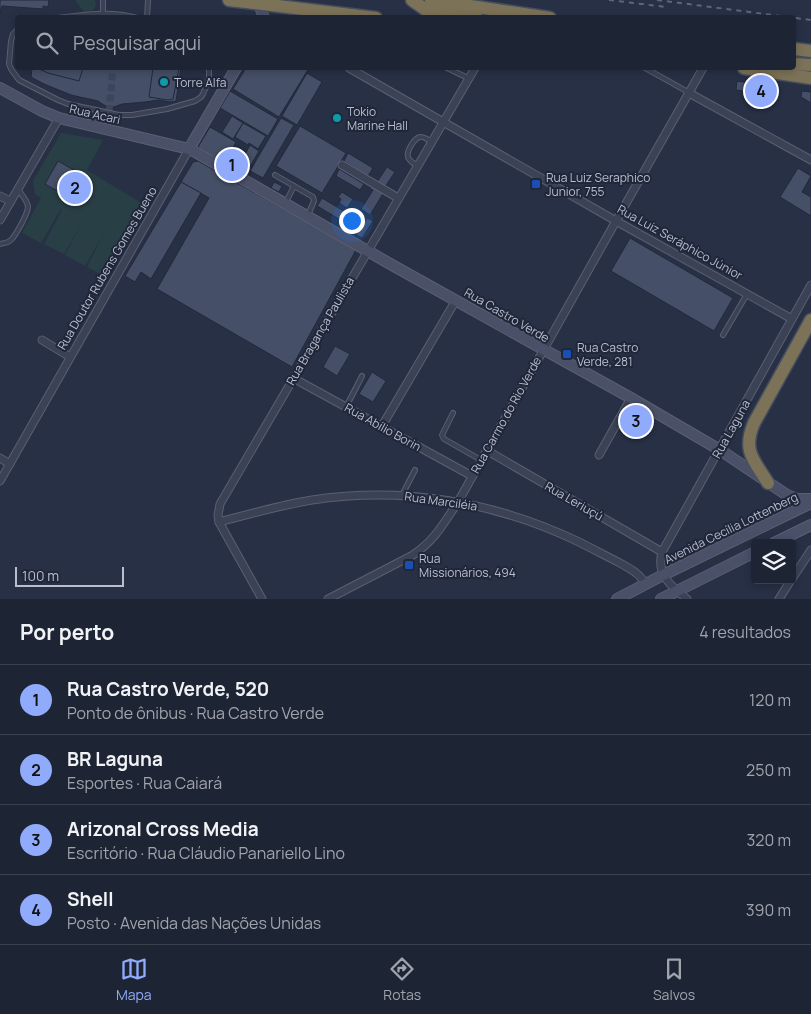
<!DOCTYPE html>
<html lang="pt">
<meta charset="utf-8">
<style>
:root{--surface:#1d2434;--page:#2a3040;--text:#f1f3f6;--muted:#a0a4ac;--line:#3b414f;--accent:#90abfc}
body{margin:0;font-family:Manrope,sans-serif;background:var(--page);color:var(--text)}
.controls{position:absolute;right:15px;bottom:15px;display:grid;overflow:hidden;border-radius:5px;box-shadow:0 2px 8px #0003}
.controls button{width:45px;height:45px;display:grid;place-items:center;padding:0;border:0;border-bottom:1px solid var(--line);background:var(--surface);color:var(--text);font:25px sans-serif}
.scale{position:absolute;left:15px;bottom:12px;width:109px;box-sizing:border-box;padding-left:5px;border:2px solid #b9bece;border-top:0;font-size:14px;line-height:18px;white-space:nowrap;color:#b9bece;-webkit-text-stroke:4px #20273a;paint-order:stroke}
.you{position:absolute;left:351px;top:220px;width:18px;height:18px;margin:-12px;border:4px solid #fff;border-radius:50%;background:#1a73e8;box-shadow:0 0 0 8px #1a73e833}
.badge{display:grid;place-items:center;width:32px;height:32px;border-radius:50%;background:var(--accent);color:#111;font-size:16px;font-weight:700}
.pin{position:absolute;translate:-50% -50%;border:2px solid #fff;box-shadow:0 1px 5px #0006}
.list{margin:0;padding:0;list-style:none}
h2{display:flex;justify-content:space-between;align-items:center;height:65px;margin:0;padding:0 20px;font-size:21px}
h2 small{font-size:16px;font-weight:400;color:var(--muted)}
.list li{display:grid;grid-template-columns:32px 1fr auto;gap:15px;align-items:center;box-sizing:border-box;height:70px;padding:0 20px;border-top:1px solid var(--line)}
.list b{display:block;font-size:19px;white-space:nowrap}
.list p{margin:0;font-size:16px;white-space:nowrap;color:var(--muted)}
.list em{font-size:16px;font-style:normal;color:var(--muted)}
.icon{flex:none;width:28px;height:28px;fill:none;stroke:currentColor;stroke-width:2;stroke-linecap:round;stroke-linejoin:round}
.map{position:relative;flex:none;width:811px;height:599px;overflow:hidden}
.search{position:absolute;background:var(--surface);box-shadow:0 2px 8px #0003;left:15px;right:15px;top:15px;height:55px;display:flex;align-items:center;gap:12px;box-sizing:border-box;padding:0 18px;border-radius:5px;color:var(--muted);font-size:19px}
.sheet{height:345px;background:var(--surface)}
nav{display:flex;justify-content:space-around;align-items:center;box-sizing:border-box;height:70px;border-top:1px solid var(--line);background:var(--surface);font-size:14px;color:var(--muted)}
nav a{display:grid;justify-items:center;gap:2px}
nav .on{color:var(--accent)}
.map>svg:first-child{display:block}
</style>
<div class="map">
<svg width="811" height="599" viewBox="0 0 811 599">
<rect width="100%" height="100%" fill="#273045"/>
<g fill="#293f46">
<path d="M75,0h20l1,6 -4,5 -8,1z"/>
<path d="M61,133l42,7 -16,30 59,36 -19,33 1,1 -22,37 -19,-10 17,-34 -19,33 -20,-11 18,-34 -19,33 -20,-10 18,-34 -1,-1 -20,34 -19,-10 19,-35 -6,-4 -2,-13z"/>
</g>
<g fill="#454f67" stroke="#22293c">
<path d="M0,0h49l-1,7 -5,-1v3l-41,-3 -2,7z"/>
<path d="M115,16h8l4,2h-55l25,-1h12z"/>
<path d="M32,68h149l-5,33 -7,1 -10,-2 -14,2 -23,2 -11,4 -7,-3 -6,-4 -27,-6 -27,-11 -13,-7z"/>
<path d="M37,68h46l-4,13 -31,-8z"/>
<path d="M153,68h26l-6,31 -5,1 -19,-3z"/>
<path d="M246,68h63l-30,49 -46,-28z"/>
<path d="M307,73l15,9 -25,43 -15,-9z"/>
<path d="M737,81l43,7 -1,7 -6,-1 -1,5 -23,-4v-3l-13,-2z"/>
<path d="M230,91l48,28 -10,17 -48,-28z"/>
<path d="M802,91l9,1v11l-10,-6z"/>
<path d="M232,116l11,7 -10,16 -11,-7z"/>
<path d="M281,118l13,7 -31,53 -13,-7z"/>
<path d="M243,123l23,13 -8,13 -9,-6 -1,2 -13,-8z"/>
<path d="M300,126l46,27 -24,40 -46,-27z"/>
<path d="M210,127l26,15 -11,21 -27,-16z"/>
<path d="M250,145l9,6 -12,21 -9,-5z"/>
<path d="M237,146l8,5 -8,15 -9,-5z"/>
<path d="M348,153l25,15 -5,8 -24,-15z"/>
<path d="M58,161l28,16 -13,23 -28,-16z"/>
<path d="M198,161l158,89 -64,117 -135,-78 52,-91 -28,-16 12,-20z"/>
<path d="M387,167l8,5 -10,15 -8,-5z"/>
<path d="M798,168l13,8 -9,16 9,5v19l-31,-19z"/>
<path d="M339,169l25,15 -4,6 -24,-14z"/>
<path d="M181,182l20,11 -50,86 -10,-7 -6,10 -10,-6z"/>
<path d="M274,182l8,4 -3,6 -8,-4z"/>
<path d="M372,185l12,7 -14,23 -9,-6 12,-19 -3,-1z"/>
<path d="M342,192l11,7 -6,9 -8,-5 2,-4 -3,-2z"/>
<path d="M322,198l40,24 -4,8 -41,-24z"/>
<path d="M367,218l6,3 -11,17 -6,-3z"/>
<path d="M630,238l103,60 -19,33 -103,-60z"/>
<path d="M335,346l15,8 -13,22 -14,-9z"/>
<path d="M372,372l14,9 -13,21 -14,-8z"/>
</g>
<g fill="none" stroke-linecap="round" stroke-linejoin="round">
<path stroke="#3d455a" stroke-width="7" stroke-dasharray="7 3.5" stroke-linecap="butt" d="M109,112l4,-44"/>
<g stroke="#5a6072" stroke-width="6">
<g id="lane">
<path d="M103,13v-13"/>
<path d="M56,18c28,-3 54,-8 81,0"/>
<path d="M147,18l1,-18"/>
<path d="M18,29l-5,5 -2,7 -2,23 2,5 8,11 39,20 10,4 51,11h13l35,-6 28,-8 6,-4 2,-3 6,-15v-11"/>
<path d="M447,68l21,10"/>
<path d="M645,68l43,24"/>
<path d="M209,79l17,4"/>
<path d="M92,124l5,-14"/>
<path d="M417,166c-3,-3 -8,-5 -9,-9 -2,-5 6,-19 12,-20 3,-1 8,3 11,4"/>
<path d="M275,175l19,11 -9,18"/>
<path d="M294,186l19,11 1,4 -6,14"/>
<path d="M0,244c4,-1 8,-1 11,-4 5,-5 17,-27 17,-33 0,-6 -7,-13 -10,-18"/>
<path d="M723,335l24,-41"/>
<path d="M346,407l16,-31"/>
<path d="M453,413l-11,22 2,4 37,21"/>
<path d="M402,495l13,-25"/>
</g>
</g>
<g stroke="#5a6072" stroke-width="9">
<g id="street">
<path d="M349,68l267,153 176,98"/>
<path d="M689,93l122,67"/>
<path d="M342,165l56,33"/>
<path d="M0,196l10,5"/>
<path d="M0,220l59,-102"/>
<path d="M42,340l28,17"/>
<path d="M293,378l179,98"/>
<path d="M382,426l74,-126"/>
<path d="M486,450l176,102"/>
<path d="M599,455l32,-57"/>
<path d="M0,458l10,6"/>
<path d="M0,481l189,-332"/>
<path d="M219,522c31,-8 62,-17 93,-22 92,-14 184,2 267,42 14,7 27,14 41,21 5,3 11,6 16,10 4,3 7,7 10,11"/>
<path d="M792,579l19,-29"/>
<path d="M262,599l-43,-77 -1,-7 2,-11 255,-436"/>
<path d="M328,599l85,-44c23,-16 30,-31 45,-53l158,-281 87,-153"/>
<path d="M687,599c-16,-13 -31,-24 -25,-47l149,-267"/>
<path d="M779,599l12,-19"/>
</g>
</g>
<g stroke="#5a6072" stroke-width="12">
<g id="secondary">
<path d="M259,4l5,14"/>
<path d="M0,88l42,23 17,7 130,31 8,4 195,112 239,133 89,52 67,45 10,4h14"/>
<path d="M189,149l47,-81"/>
<path d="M774,543l37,-18"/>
<path d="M617,599l46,-24 148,-72"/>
<path d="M661,599l94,-47"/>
</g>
</g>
<g stroke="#464d5f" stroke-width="15">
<g id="highway">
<path d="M229,0l147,18"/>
<path d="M412,0l14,10 51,8"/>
<path d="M431,0l119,18"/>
<path d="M794,49l17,2"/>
<path d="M794,64l17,1"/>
<path d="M744,68l67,10"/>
<path d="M768,483c-14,-23 -26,-32 -14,-60l57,-103"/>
</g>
</g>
<use href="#lane" stroke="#3b4255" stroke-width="4"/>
<use href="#street" stroke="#3b4255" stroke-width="7"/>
<use href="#secondary" stroke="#495068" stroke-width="10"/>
<use href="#highway" stroke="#7b7258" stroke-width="12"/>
<g stroke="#5d667c" stroke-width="2" stroke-dasharray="5 5" stroke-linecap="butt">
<path d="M609,0l57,7"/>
<path d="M657,0l154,20"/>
</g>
</g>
<g fill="#0f9aa8" stroke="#20273a" stroke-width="2">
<circle cx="164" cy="82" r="5"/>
<circle cx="337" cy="118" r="5"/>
</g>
<g fill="#1a4fb4" stroke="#20273a" stroke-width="2">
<rect x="531" y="179" width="10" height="10" rx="2.5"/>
<rect x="562" y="349" width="10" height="10" rx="2.5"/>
<rect x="404" y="560" width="10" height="10" rx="2.5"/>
</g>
<g text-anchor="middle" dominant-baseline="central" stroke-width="4" stroke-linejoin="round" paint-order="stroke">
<g font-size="12" fill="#b9bece" stroke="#20273a" text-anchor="start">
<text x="174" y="82">Torre Alfa</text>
<text x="347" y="111">Tokio<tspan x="347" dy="14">Marine Hall</tspan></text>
<text x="546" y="177">Rua Luiz Seraphico<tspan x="546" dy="14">Junior, 755</tspan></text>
<text x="577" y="347">Rua Castro<tspan x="577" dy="14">Verde, 281</tspan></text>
<text x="419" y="558">Rua<tspan x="419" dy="14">Missionários, 494</tspan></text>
</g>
<g font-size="12" fill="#b9bece" stroke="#20273a">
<text transform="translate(95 114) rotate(13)">Rua Acari</text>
<text transform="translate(680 242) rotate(29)">Rua Luiz Seráphico Júnior</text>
<text transform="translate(107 268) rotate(-60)">Rua Doutor Rubens Gomes Bueno</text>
<text transform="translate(507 315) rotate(30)">Rua Castro Verde</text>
<text transform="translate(320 331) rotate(-60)">Rua Bragança Paulista</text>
<text transform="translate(506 415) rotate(-61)">Rua Carmo do Rio Verde</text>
<text transform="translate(383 427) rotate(29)">Rua Abílio Borin</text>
<text transform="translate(731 429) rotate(-61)">Rua Laguna</text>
<text transform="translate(441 501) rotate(8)">Rua Marciléia</text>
<text transform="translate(574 501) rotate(30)">Rua Leriuçú</text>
<text transform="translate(731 528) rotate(-26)">Avenida Cecília Lottenberg</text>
</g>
</g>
</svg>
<div class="controls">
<button><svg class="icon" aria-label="layers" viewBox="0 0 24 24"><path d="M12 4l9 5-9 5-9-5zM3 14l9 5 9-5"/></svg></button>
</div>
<div class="scale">100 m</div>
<div class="you"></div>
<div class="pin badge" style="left:232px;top:165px">1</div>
<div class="pin badge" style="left:75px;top:188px">2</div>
<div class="pin badge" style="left:636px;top:421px">3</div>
<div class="pin badge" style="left:761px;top:91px">4</div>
<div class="search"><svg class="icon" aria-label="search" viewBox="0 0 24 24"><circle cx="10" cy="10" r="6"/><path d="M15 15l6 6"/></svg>Pesquisar aqui</div>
</div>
<section class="sheet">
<h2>Por perto<small>4 resultados</small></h2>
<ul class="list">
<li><span class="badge">1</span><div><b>Rua Castro Verde, 520</b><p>Ponto de ônibus · Rua Castro Verde</p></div><em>120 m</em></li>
<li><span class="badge">2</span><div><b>BR Laguna</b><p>Esportes · Rua Caiará</p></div><em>250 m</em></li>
<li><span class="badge">3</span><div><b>Arizonal Cross Media</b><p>Escritório · Rua Cláudio Panariello Lino</p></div><em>320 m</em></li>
<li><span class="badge">4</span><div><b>Shell</b><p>Posto · Avenida das Nações Unidas</p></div><em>390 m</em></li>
</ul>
</section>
<nav>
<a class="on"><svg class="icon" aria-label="map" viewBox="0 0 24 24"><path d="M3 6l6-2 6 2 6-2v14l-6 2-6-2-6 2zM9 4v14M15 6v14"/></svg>Mapa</a>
<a><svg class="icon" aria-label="directions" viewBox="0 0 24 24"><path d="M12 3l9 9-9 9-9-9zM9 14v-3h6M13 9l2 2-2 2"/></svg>Rotas</a>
<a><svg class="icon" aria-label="saved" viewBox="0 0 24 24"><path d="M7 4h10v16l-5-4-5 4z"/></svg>Salvos</a>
</nav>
